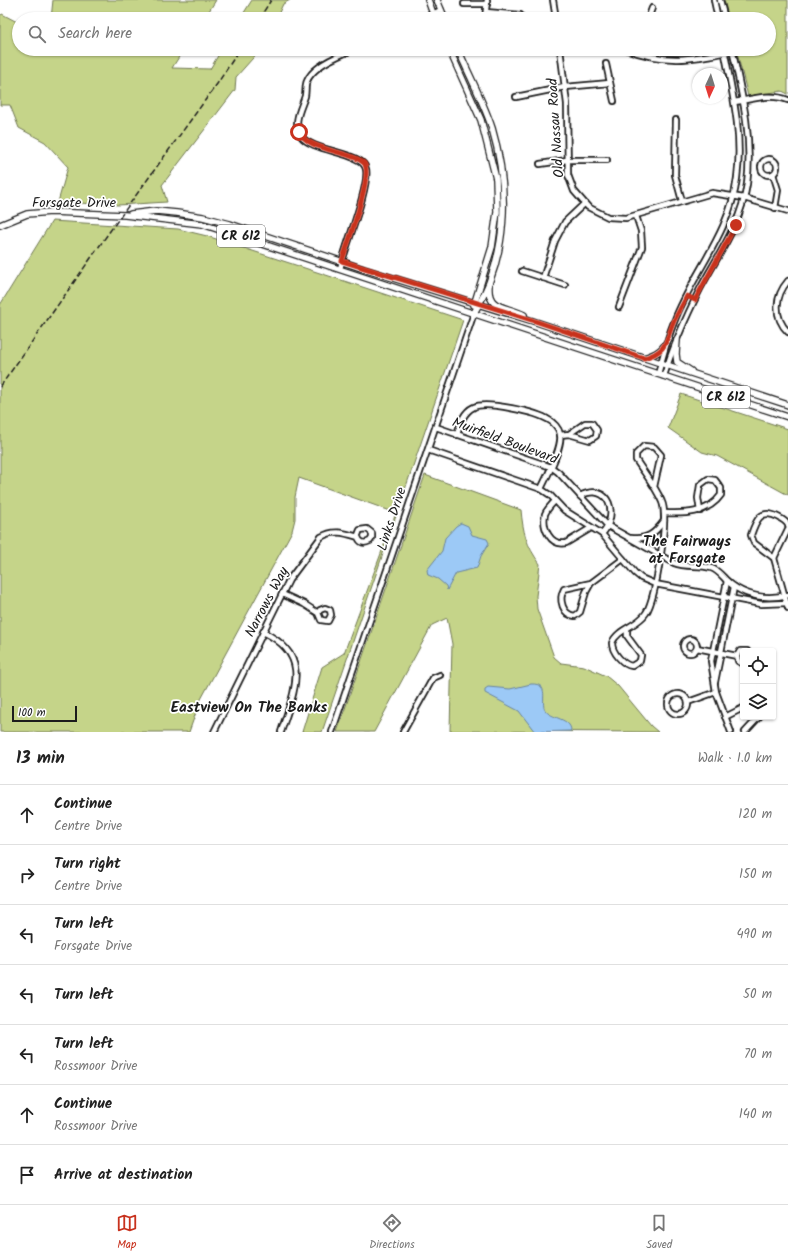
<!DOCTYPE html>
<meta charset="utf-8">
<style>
:root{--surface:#fff;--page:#f6f6f6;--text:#222;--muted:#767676;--line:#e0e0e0;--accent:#c8321e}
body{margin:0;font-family:Kalam,sans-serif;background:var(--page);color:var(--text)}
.controls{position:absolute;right:12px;bottom:12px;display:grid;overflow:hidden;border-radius:4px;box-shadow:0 1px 3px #0004}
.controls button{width:36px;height:36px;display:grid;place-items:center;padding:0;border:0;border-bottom:1px solid var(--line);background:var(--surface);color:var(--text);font:20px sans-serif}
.compass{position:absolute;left:692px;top:68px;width:36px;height:36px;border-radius:50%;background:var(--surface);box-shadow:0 1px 3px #0004;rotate:184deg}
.scale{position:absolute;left:12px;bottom:10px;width:65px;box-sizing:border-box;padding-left:4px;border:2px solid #1c1c1c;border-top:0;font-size:11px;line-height:14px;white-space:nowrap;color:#1c1c1c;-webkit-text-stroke:3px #fff;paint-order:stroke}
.stop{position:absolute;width:12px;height:12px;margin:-9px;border:3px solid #c8321e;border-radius:50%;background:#fff}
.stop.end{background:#c8321e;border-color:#fff;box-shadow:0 1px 4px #0008}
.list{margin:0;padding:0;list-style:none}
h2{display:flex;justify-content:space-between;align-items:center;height:52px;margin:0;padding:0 16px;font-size:17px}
h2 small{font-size:13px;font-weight:400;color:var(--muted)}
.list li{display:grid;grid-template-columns:26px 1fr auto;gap:12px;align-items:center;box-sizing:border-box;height:60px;padding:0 16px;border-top:1px solid var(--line)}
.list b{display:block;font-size:15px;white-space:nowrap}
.list p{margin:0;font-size:13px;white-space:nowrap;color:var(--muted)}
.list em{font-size:13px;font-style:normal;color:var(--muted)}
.icon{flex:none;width:22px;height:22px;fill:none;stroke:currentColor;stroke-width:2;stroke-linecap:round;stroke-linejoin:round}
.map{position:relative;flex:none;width:788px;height:732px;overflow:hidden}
.search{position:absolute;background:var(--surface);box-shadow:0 1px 3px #0004;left:12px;right:12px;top:12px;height:44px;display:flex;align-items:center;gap:10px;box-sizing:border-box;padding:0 14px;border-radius:22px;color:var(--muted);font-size:15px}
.sheet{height:472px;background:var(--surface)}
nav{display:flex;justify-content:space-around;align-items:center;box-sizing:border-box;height:56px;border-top:1px solid var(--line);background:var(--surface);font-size:11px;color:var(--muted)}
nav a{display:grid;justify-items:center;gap:2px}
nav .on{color:var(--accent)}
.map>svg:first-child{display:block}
</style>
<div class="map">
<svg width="788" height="732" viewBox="0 0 788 732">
<rect width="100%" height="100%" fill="#fff"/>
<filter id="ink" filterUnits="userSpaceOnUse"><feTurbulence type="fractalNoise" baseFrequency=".025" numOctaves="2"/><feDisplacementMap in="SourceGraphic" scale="8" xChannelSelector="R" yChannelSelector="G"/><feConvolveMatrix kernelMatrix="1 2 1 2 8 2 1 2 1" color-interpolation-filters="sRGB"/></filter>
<g filter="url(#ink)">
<g fill="#c5d489" stroke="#707852">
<path d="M53,0h163l-12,19h-153z"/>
<path d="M252,0h38l-7,4 -7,15h-36z"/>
<path d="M724,0h64v94l-6,-3 -34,5 -12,-47h33v-30h-40z"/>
<path d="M2,14l17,9v26h165l-12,19 38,1 12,-20h39l-25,28 -1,13 -73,95 5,17 -49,3 -60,-3 10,-35 -23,-25 -26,-14 -9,-23h-10v-89z"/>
<path d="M52,221l126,8 29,7 256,84 -141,412h-20l20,-65 22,-14 52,-140 -97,-35 -4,19v22l-3,12 -92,170 -11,31h-189v-427z"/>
<path d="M681,394l107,35v66l-71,-39 -15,-4 -34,-24z"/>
<path d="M425,475l96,35c2,22 5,35 19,54l-4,32 1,13 17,48 7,6 23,3 22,10 12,10 33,40 7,6 -208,-1 2,-87 -5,-26 -15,7 -58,107h-37z"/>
</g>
<g fill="#9cc9f6" stroke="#69849f">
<path d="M461,523l7,3 4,9 15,4 2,4 -8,13 -4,12 -21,5 -9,17 -1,-4 -8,-7 -10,-4 -1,-5 15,-19 3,-13 11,-12z"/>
<path d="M531,684c20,-1 9,18 14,26 6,9 26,8 26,21l-36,1 -16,-21 -34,-18v-4l3,-2 22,2z"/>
</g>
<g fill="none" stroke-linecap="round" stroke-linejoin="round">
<g stroke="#1c1c1c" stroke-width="8">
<g id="minor">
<path d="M553,0l3,19"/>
<path d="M714,0l4,19"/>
<path d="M720,0l5,19"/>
<path d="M464,4h23"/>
<path d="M486,12l34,3"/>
<path d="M421,19l20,-9"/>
<path d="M485,19l2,-19"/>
<path d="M648,19l4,-11"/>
<path d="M560,49l7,55 1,71 6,16 14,16 20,10 18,1 86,-25 32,5 44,13"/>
<path d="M625,49c42,15 64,11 107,2"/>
<path d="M606,64l8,37"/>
<path d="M516,97l49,-10 45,-4"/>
<path d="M735,102c18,-3 36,-9 53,-2"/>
<path d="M676,120l-1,55 7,26"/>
<circle cx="769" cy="167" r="8"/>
<path d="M540,164l27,-4h40"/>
<path d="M773,174l5,16 -3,18"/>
<path d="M340,269c5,-22 30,-83 26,-100 -3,-17 -54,-17 -65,-33 -9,-14 0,-27 4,-40 1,-5 0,-11 2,-15 2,-5 8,-11 12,-14 10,-8 24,-13 35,-18"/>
<path d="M522,271l43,14"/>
<path d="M543,278l12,-37 10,-19 19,-18"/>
<path d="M788,281c-13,15 -15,36 0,51"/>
<path d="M619,307l23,-60 -1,-16 -5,-15"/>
<path d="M658,374c5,-17 9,-35 16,-52 19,-50 56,-88 63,-144 6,-44 -5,-86 -13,-129"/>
<path d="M664,376c9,-30 22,-59 36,-87 18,-34 41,-65 47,-105 6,-46 -5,-90 -15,-135"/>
<path d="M436,427l115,40 7,5 50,54 66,37c12,5 25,1 37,5 7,2 11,8 16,13 18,16 39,19 61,14"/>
<path d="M457,435c3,-11 6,-23 17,-28 12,-6 63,5 75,13 4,2 10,8 11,14 3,13 -13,42 -19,55"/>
<path d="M560,435l9,-1 21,6 6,-4 1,-6 -5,-7h-7l-16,11"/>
<path d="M428,450l113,39 9,6 14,15 38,24 33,39 6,5 14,6 106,20 27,-1"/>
<path d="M580,496c30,-15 39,20 22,38"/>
<path d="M555,501c-4,4 -8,8 -10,13 -3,14 5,32 21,29l25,-15"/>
<path d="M664,513c20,1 44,1 57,-18v-7l-6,-8 -7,-1 -8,6 -2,13 2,13"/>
<path d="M788,525c-2,-4 -6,-6 -10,-8 -17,-9 -22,3 -27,18l3,8 20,15 14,50"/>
<path d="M631,538c17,2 24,-5 33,-17"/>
<path d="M774,558l14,-29"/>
<path d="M727,581l-16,80 5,31 15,40"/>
<path d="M591,583l-5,9 -6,20 -5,4c-12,-1 -17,-16 -11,-27l27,-6 32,-24"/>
<path d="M282,594l22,10 14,9 3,7 7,1 3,-6 -1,-5 -5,-2 -5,2 -2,3"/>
<path d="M627,629v7l14,19 -1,6 -8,5c-9,-1 -20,-14 -20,-23 5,-14 26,-17 34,-30 10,-15 23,-95 16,-111 -6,-15 -17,-28 -26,-42v-6l8,-8 10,1 7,8 -7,32"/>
<path d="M263,632c50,24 31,59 18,100"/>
<circle cx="690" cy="646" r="7"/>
<path d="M697,648l40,8"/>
<path d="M743,664l-5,-3 -1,-5 3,-5h7"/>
<path d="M715,682l19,-95"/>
<circle cx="678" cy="704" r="10"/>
<path d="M688,702l28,-10"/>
<path d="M725,717l18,-9"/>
<path d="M214,732l75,-152 32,-43c13,-8 24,-4 37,0 2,6 6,7 12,4l2,-3v-5l-5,-4 -7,1 -2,5"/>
<path d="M332,732l142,-419"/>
<path d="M403,732l30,-54 7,-3"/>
<path d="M745,732l14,-15"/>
</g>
</g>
<g stroke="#1c1c1c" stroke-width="8">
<g id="major">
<path d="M428,0l7,19"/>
<path d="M437,0l8,19"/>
<path d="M449,49l32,71 15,59 1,33 -5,35 -18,58"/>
<path d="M458,49c11,26 25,52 34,79 18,61 16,130 -18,185"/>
<path d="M131,214l25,-3 21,2 26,4 27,7 134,45 169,52 255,84"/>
<path d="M0,225l27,-11 24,-2 74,3 77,9 586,193"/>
<path d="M489,286c-2,24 18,20 35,29"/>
<path d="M677,340l-1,14 1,8 14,9"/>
<path d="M644,358c13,-4 19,-8 25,-20"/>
</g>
</g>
<use href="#minor" stroke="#fff" stroke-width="4.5"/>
<use href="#major" stroke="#fff" stroke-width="5.5"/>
<g stroke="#1c1c1c" stroke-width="1.5" stroke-dasharray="6 3" stroke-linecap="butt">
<path d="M259,19l12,-19"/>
<path d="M0,387l110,-156 107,-147 23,-35"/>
</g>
</g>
</g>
<g fill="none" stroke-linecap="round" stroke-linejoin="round" filter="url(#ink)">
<path stroke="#c8321e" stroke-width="5" d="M299,132c7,11 18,14 31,18 9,3 27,6 34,13 10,11 -17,82 -22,98l190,59 112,38c24,-7 21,-16 30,-37 4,-8 9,-17 13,-25l8,4 41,-75"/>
</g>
<g text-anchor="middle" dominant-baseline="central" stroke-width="3.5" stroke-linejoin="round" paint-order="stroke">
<g fill="#fff" stroke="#606060" stroke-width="1">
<rect x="217" y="225" width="48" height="22" rx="3"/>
<rect x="702" y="386" width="48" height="22" rx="3"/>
</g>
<g font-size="13" font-weight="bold" fill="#1c1c1c">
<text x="241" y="236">CR 612</text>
<text x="726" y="397">CR 612</text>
</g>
<g font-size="14" fill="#1c1c1c" stroke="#fff">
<text transform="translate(556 128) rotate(-94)">Old Nassau Road</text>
<text x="74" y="203">Forsgate Drive</text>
<text transform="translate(505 441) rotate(20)">Muirfield Boulevard</text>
<text transform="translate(392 519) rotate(-72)">Links Drive</text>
<text transform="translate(267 602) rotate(-62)">Narrows Way</text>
</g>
<g font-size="15" font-weight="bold" fill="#1c1c1c" stroke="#fff">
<text x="687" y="542">The Fairways<tspan x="687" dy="17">at Forsgate</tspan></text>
<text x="249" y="708">Eastview On The Banks</text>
</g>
</g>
</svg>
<div class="controls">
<button><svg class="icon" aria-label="locate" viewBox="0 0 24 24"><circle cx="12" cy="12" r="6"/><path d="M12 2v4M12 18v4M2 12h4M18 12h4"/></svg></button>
<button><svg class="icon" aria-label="layers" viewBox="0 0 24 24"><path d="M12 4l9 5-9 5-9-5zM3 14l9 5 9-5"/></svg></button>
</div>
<svg class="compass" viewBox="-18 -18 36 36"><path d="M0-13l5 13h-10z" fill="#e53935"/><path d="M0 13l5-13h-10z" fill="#767676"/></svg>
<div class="scale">100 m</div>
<div class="stop" style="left:299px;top:132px"></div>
<div class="stop end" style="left:736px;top:225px"></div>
<div class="search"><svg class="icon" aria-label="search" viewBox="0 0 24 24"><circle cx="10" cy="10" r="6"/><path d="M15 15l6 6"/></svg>Search here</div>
</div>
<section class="sheet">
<h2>13 min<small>Walk · 1.0 km</small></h2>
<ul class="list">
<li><svg class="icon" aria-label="ahead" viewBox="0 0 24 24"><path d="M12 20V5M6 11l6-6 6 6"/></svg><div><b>Continue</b><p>Centre Drive</p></div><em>120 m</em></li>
<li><svg class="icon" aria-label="right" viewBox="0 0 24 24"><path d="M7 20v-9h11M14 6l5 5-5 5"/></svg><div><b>Turn right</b><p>Centre Drive</p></div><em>150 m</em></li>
<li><svg class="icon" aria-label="left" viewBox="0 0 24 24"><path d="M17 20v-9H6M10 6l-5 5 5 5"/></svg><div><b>Turn left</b><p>Forsgate Drive</p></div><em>490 m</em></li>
<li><svg class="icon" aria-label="left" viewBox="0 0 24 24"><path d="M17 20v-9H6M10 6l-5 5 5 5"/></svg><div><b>Turn left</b></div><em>50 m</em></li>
<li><svg class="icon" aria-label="left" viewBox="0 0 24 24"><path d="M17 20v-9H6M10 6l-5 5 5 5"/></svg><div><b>Turn left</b><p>Rossmoor Drive</p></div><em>70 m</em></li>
<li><svg class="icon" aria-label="ahead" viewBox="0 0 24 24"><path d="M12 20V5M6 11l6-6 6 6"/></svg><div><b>Continue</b><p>Rossmoor Drive</p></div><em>140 m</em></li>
<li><svg class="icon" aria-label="arrive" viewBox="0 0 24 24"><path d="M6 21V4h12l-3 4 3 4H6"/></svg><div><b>Arrive at destination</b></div></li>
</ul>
</section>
<nav>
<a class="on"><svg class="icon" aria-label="map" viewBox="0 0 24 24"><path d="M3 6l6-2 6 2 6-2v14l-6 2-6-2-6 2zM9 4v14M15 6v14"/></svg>Map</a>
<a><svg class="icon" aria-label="directions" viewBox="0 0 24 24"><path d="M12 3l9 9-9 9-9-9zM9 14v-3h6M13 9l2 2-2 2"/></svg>Directions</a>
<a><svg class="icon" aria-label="saved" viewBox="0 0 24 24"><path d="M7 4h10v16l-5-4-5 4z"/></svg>Saved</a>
</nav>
